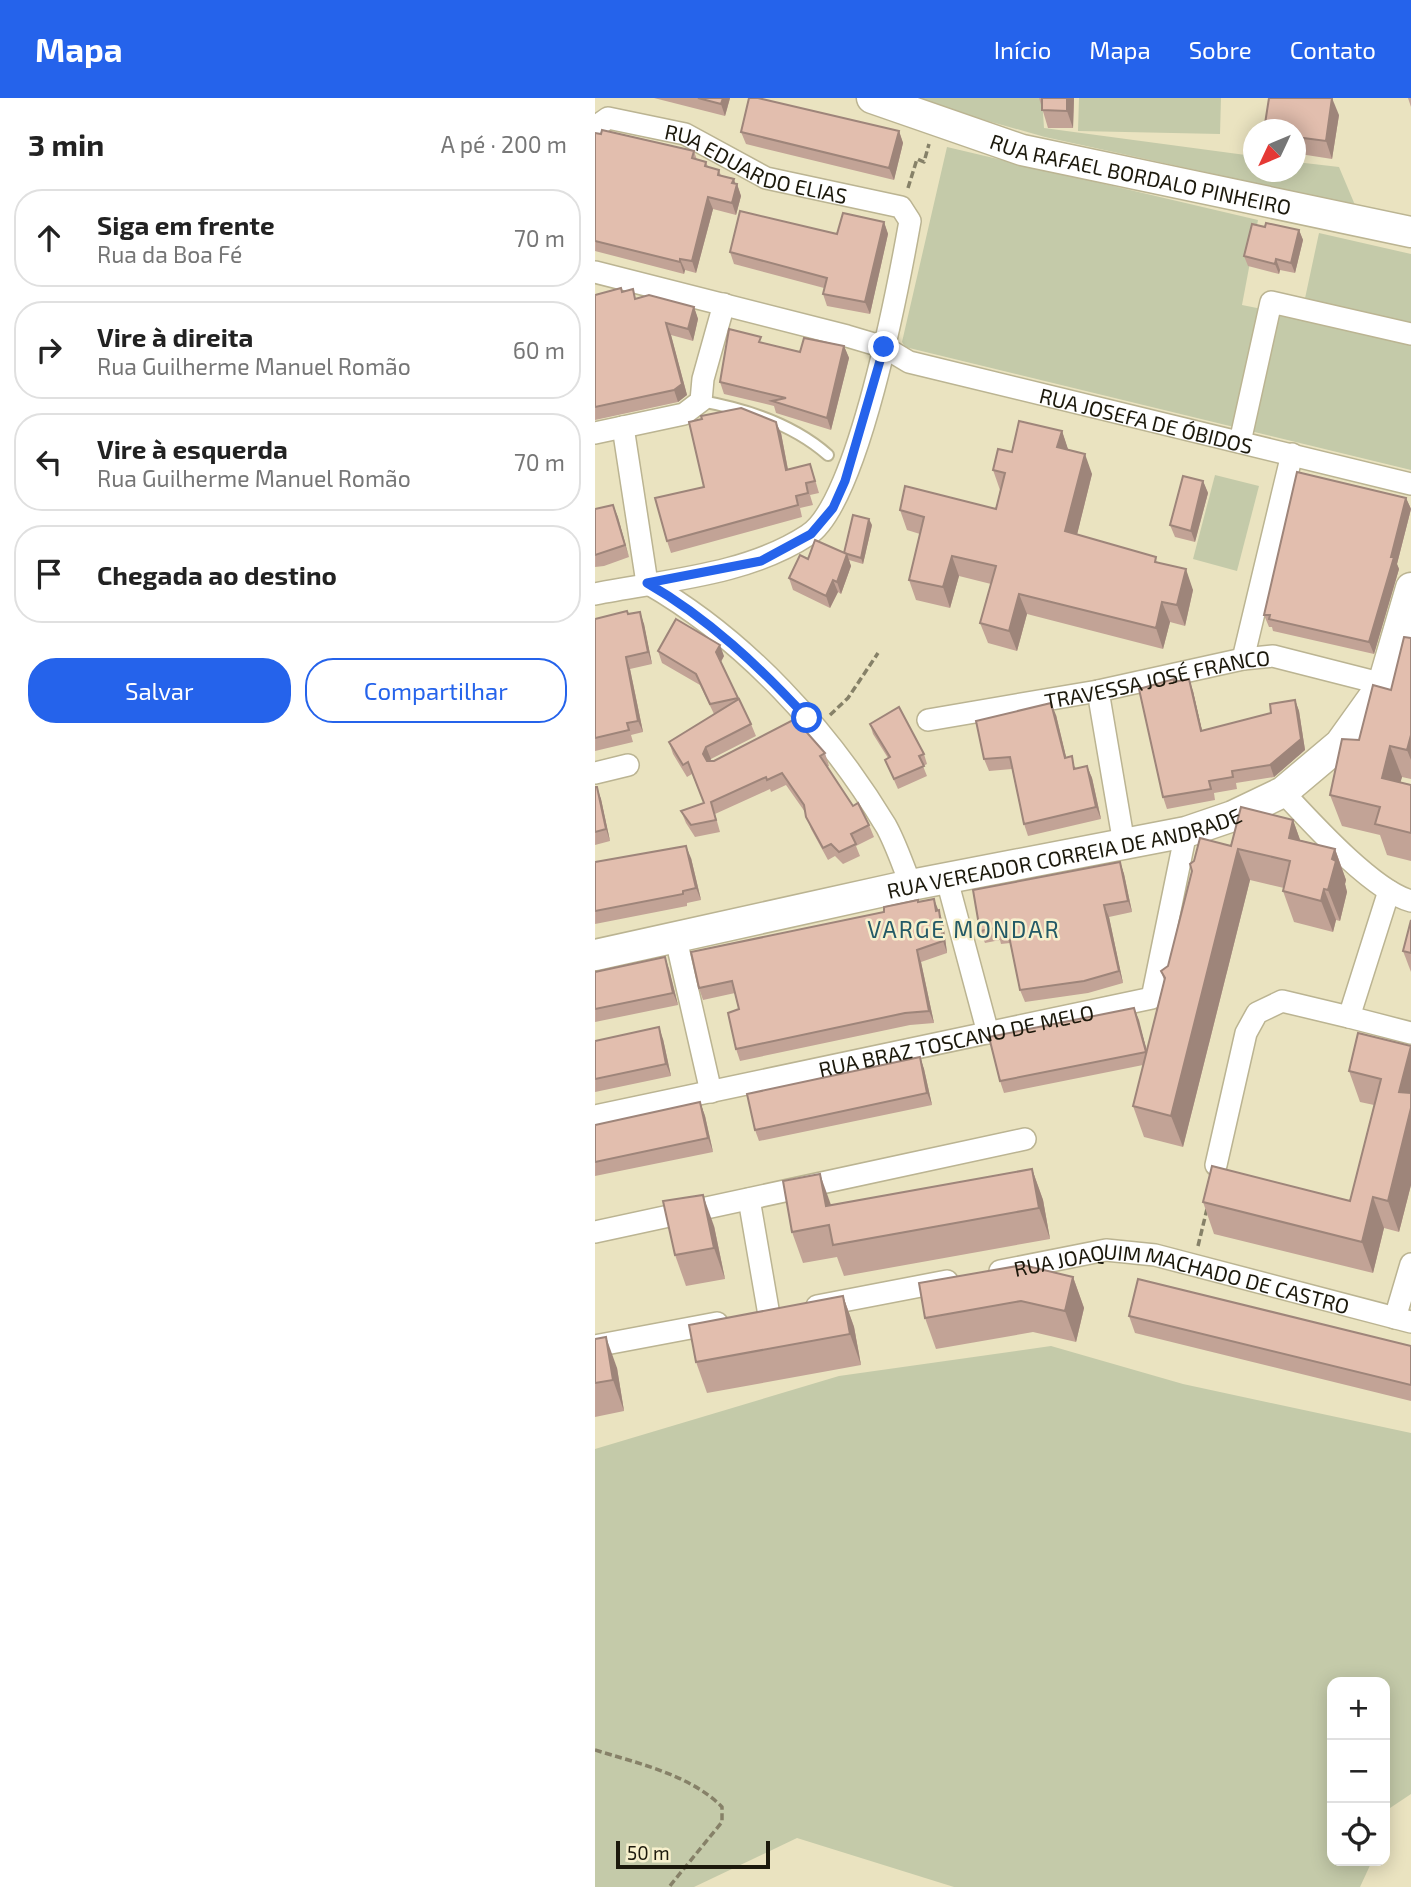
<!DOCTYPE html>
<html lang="pt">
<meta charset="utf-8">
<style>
:root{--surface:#fff;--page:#f2f2f2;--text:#222;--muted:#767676;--line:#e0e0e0;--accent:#2563eb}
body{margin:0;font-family:"Exo 2",sans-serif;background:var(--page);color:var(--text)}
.controls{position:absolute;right:21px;bottom:21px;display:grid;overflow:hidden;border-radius:14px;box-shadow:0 4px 18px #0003}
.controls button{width:63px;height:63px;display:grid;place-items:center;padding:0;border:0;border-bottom:2px solid var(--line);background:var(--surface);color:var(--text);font:35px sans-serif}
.compass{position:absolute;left:648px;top:21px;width:63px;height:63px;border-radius:50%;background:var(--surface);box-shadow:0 4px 18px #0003;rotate:226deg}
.scale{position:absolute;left:21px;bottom:18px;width:154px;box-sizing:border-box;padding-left:7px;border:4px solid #1c190c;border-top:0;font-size:19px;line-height:24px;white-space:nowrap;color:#1c190c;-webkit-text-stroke:5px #f7f0cd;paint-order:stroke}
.stop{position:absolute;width:21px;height:21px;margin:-16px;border:5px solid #2563eb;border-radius:50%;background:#fff}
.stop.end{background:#2563eb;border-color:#fff;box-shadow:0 2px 7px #0008}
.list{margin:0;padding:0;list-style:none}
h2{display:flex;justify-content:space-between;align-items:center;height:91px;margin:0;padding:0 28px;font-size:30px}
h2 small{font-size:23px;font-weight:400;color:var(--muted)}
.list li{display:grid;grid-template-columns:46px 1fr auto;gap:21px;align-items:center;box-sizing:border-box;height:98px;margin:0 14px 14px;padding:0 14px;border:2px solid var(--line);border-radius:28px}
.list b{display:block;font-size:26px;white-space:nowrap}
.list p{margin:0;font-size:23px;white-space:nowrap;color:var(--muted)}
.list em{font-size:23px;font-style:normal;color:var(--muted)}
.actions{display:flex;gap:14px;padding:21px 28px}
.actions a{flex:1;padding:16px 0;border:2px solid var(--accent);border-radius:28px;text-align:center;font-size:24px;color:var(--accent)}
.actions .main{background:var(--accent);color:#fff}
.icon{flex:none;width:38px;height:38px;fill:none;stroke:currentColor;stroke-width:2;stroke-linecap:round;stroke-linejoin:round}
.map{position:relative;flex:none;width:816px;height:1789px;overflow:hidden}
header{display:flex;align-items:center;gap:42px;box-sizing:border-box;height:98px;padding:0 35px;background:var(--accent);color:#fff}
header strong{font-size:33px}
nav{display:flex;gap:38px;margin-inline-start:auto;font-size:24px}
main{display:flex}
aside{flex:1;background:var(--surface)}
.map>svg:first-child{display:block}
</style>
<header>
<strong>Mapa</strong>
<nav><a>Início</a><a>Mapa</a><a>Sobre</a><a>Contato</a></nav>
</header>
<main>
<aside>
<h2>3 min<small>A pé · 200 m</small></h2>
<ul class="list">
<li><svg class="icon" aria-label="ahead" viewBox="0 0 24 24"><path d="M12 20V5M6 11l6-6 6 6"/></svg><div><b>Siga em frente</b><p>Rua da Boa Fé</p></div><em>70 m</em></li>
<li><svg class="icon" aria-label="right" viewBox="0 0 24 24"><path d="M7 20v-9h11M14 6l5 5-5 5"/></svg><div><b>Vire à direita</b><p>Rua Guilherme Manuel Romão</p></div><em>60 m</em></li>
<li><svg class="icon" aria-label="left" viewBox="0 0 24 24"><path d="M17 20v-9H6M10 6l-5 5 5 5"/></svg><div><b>Vire à esquerda</b><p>Rua Guilherme Manuel Romão</p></div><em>70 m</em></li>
<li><svg class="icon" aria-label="arrive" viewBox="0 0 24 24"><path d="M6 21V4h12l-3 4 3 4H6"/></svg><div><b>Chegada ao destino</b></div></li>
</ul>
<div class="actions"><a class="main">Salvar</a><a>Compartilhar</a></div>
</aside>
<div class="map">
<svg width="816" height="1789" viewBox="0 0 816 1789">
<rect width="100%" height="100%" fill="#eae3c0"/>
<g fill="#c4caa9">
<path d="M311,0h136l2,30 209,28 1,16h42v-10l43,5 16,38 -310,-68z"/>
<path d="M484,0h142l-1,36 -142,-3z"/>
<path d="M352,49l311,73 -16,85 59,12 18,-84 92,21v216l-506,-123 -3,-5z"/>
<path d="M620,377l44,11 -22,85 -44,-12z"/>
<path d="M456,1248l132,38 228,49v361l-21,14 -5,9v-135h-53v179h40l-12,26h-406l-157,-49 -103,49h-99v-438l244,-73z"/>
</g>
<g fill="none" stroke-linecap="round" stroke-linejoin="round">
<g stroke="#bbb492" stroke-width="14">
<path id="lane" d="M106,303c45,8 92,23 127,54"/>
</g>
<g stroke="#bbb492" stroke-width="24">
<g id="street">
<path id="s1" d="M0,29l13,-9 77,16 81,44 135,29 9,14c-11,62 -52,283 -102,314 -61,40 -142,45 -213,59"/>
<path id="s2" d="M0,174l252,64 37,11 25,15 502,122"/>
<path d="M28,329l24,156c98,56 181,147 239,243 10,18 17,40 25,59"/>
<path d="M0,335l89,-19 17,-13 2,-22 21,-75"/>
<path d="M645,344l31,-140 140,32"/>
<path d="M648,561l49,-205"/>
<path d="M503,593l26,153"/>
<path id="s3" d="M333,622l170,-29 145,-32 30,-3 110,28"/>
<path d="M0,675l33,-8"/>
<path d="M688,694c28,30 90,99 128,109"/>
<path d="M352,782l41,153"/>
<path d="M81,841l35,153"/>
<path d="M754,919l62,16"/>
<path id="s4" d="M0,1018l557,-118 34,-166"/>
<path d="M621,1067l30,-132 11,-20 25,-12 67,16 40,-126"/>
<path d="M154,1101l20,116"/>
<path d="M0,1134l430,-93"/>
<path id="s5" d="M405,1173l106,-21 49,5 256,67"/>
<path d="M222,1208l130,-25"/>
<path d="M800,1220l16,-54"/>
<path d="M0,1248l122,-23"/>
</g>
</g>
<g stroke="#bbb492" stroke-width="33">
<g id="secondary">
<path id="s6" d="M277,0l150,52 389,82"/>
<path id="s7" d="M0,857l316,-70 275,-53 47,-16 50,-24 57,-48 43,-60 28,-96"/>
</g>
</g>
<g stroke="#868168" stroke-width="3.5" stroke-dasharray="7 3.5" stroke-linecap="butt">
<path d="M313,90l9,-29 7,3 5,-18"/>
<path d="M235,617l18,-17 30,-45"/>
<path d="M603,1148l9,-37"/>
<path d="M0,1652c42,13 96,25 127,57v15l-53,65"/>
</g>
<use href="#lane" stroke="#fff" stroke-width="10"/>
<use href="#street" stroke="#fff" stroke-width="21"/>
<use href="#secondary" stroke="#fff" stroke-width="30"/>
</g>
<g fill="#c2a396">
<path d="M59,0h76l-5,18z"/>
<path d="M444,0h35l-1,30h-25z"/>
<path d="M813,0h3v9z"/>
<path d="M744,17l-7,44 -32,-5 -1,4 -3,-1v-27z"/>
<path d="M304,33l4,12 -9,37 -148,-36 -5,-12z"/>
<path d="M0,35l99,18 3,9 9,2 2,5 11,3 2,6 13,3 1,5h2l4,12 -5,19 -23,-6 -17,64 -11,-3 -1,4 -89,-23z"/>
<path d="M289,124l4,12 -18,80 -43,-8 -4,-12 1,-6 -90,-24 -4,-12 107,-18z"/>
<path d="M704,132l4,10 -8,33 -15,-3 -1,4 -31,-8 -4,-10z"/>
<path d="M27,194l14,6 58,9 4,12 -5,22 -22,-6 16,60 -9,7 -83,18v-125z"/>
<path d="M168,245l37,9 44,-6 5,12 -18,72 -55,-17 -2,-7 -50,-12 -4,-12z"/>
<path d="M467,333l6,19 24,24 -15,60 81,28 35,28 -8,36 -15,-4 -7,27 -136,-35 -10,37 -29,-8 -8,-20 11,-39 -32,-8 -9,32 -34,-8 -7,-20 11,-46 -13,-4 -7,-20 96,-1 4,-19 -7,-20 19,-18z"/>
<path d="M186,335l7,36 26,7 5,17 -9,2 3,10 -13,3 2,9 -131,36 -4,-12 37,-54z"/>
<path d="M608,383l5,12 -13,49 -20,-5 -5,-12z"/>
<path d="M811,400l5,11 -14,55 2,5 -25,85 -101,-23 -1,-4h-3l-5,-12z"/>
<path d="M18,407l16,52 -25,9 -9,1v-58z"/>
<path d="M277,427l-9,39 -14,-4 2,6 -10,28 -3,-2 -8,16 -37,-18 -4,-12 19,-19 36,-6z"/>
<path d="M33,516l16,10 8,40 -22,5 13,63 -12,3 2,7 -38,9v-132z"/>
<path d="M816,540v141l-9,-2 -2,5 11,3v76l-24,-6 -7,-20 -38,-9 -12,-31 29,-55 32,-50z"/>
<path d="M63,553l66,5 -3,6 30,62 5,12 -45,23 -1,2 115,-8 4,13 -2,1 26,39 16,19 5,12 -18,9 4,10 -17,8 -8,-8 -7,4 -17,-31 -6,-17 -19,-27 -15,7 -1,-3 -55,25 5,18 -25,5 -9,-14 -5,-12 23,-8 -12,-29 -5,3 -14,-23 -4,-12 45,-28 -14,-29 -38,-22z"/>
<path d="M579,581l1,3 18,9 9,40 69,-18 24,-13 4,11 6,39 -31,27 -38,6 1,6 -23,4 1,7 -48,9 -4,-12z"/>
<path d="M461,617l10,42 10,11 11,-2 5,12 9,41 -73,17 -4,-12 -12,-55 -23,2 -5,-12z"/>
<path d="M275,626l54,30 3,10 -4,2 4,10 -29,13 -13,-29 3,-2 -15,-24z"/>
<path d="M0,689l6,12 9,42 -15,4z"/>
<path d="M698,722l7,20 35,9 11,31 -1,4 2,8 -7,29 -4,-1 -3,12 -39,-10 -11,-31 1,-3 -34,-8 -67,267 -39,-10 -11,-31 10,-41 -139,28 -4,-12 134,-73 13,42 17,-70 -3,-9 7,-5 63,-120z"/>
<path d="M96,760l10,42 -14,3v3l-92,18v-62z"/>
<path d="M525,764l4,12 8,38 -23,5 14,66 -35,10 -63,9 -5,-12 -10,-47 -9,1 -1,-4 -15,3 -5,-12z"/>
<path d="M323,802l1,2 19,8 5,12 4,31 -26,9 13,61 -24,2 -170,36 -4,-12 3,-40 -4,-16 -32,7 -4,-12z"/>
<path d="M816,822v52l-8,-21z"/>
<path d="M74,871l9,36 -83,17v-50z"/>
<path d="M68,941l8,37 -76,16v-51z"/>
<path d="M816,949v138l-12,47 -15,-4 -11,45 -159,-39 -11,-32 147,-1 24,-96 -14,-3 -11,-31z"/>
<path d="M325,959l4,12 8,36 -173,36 -4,-11z"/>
<path d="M105,1004l5,14 8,36 -118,24v-51z"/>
<path d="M437,1071l11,31 7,39 -206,37 -7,-19 -34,6 -11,-31 39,-27z"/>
<path d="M119,1128l11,53 -39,7 -11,-31z"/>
<path d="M478,1179l11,31 -8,34 -43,-10 -97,17 -11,-31z"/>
<path d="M248,1198l11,31 7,38 -154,28 -11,-31z"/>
<path d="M534,1218l282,30v55l-276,-68z"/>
<path d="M0,1241l22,29 7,43 -29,6z"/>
</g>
<g fill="#9e857a">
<path d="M128,0h7l-5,18 -4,-12z"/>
<path d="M472,0h7l-1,30 -6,-17z"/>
<path d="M737,0l7,17 -7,44 -6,-18z"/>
<path d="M304,33l4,12 -9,37 -5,-12z"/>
<path d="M701,44l4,12 -1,4 -3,-10z"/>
<path d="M139,81l2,8 1,-3 4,12 -5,19 -4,-12v-20z"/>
<path d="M113,99l5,12 -17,64 -4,-12z"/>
<path d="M289,124l4,12 -18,80 -5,-12z"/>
<path d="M704,132l4,10 -8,33 -4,-10z"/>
<path d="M85,161l5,11 -1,4 -4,-12z"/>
<path d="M681,161l4,11 -1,4 -4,-10z"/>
<path d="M99,209l4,12 -5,22 -5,-12z"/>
<path d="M71,225l5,12 16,60 -9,7 -4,-12z"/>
<path d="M249,248l5,12 -18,72 -4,-12z"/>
<path d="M181,324l5,11 9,48 -4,-11z"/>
<path d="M467,333l7,21 -12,-5z"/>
<path d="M490,356l7,20 -19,77 -8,-20z"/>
<path d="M608,383l5,12 -13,49 -4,-11z"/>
<path d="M811,400l5,11 -14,55 2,5 -25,85 -5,-12z"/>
<path d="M18,407l5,12 11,40 -4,-12z"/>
<path d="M274,421l3,6 -9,39 -2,-6z"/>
<path d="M252,456l4,12 -10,28 -4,-12z"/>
<path d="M357,458l7,20 -9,32 -7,-21z"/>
<path d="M591,471l7,21 -8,36 -8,-21z"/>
<path d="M238,482l5,12 -8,16 -4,-12z"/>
<path d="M424,496l8,20 -10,37 -8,-20z"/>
<path d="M567,504l8,20 -7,27 -7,-21z"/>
<path d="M45,514l4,12 8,40 -4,-12z"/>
<path d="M125,547l4,11 -4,7 -4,-11z"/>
<path d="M31,559l4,12 13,63 -5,-11z"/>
<path d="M594,581l4,12 12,52 -4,-12z"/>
<path d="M700,602l4,11 6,39 -31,27 -4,-12z"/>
<path d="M456,605l5,12 13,54 -4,-11z"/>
<path d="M816,637v25l-4,-10z"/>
<path d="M795,648l12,31 -9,32 -11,-31z"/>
<path d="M111,649l5,12 -4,7 -4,-12z"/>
<path d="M492,668l5,12 9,41 -5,-12z"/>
<path d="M2,689l4,12 9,42 -4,-12z"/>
<path d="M698,722l11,31 -15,-13z"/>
<path d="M91,748l5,12 10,42 -5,-12z"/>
<path d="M643,751l12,31 -67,267 -12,-31z"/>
<path d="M740,751l11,31 -1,4 2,8 -7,29 -12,-31 4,-31z"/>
<path d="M525,764l4,12 8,38 -4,-11z"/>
<path d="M729,791l12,31 -3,12 -12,-31z"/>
<path d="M339,801l9,23 4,31 -4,-12z"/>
<path d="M509,807l5,12 14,66 -4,-12z"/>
<path d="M322,852l4,12 13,61 -5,-12z"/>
<path d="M70,859l4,12 9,36 -5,-12z"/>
<path d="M539,910l5,12 11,44 -4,-12z"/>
<path d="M64,929l4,12 8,37 -5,-12z"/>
<path d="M816,949v138l-12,47 -11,-31 11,-109z"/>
<path d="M325,959l4,12 8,36 -5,-12z"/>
<path d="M105,1004l5,14 8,36 -5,-14z"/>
<path d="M437,1071l11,31 7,39 -11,-31z"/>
<path d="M225,1076l11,31 -5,1z"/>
<path d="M108,1097l11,31 11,53 -11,-31z"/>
<path d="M778,1099l11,31 -11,45 -11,-31z"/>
<path d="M478,1179l11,31 -8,34 -11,-31z"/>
<path d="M248,1198l11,31 7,38 -11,-31z"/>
<path d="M11,1239l11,31 7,43 -11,-31z"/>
</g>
<g fill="#e2beae" stroke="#9e857a" stroke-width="2">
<path d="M103,0h25l-2,6z"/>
<path d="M154,0h9l141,33 -10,37 -148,-36z"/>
<path d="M447,0h25v13l-25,-1z"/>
<path d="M674,0h63l-6,43 -30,-4v-7h-32z"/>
<path d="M7,32l92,21 -2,7 14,4 -1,4 14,4 -1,5 16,4 -2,4 5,1 -5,19 -24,-6 -16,64 -12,-2v3l-85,-21v-108l6,1z"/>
<path d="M145,113l97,23 6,-21 41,9 -19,80 -42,-8 4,-16 -97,-26z"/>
<path d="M671,125l33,7 -8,33 -15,-4 -1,5 -31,-8 8,-32 13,3z"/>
<path d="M26,190l1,4 11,-3 2,10 14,-4 45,12 -6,22 -22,-6 16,61 -8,6 -79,17v-112z"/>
<path d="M134,231l32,8 -2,5 41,10 4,-14 40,8 -17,72 -55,-17 14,-3 -66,-16z"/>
<path d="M146,310l35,14 10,48 24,-6 5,17 -9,2 2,10 -12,3 2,9 -131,36 -12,-43 49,-11 -15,-65 13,-3 -1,-3z"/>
<path d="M424,323l43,10 -5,16 28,7 -20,77 91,26 -1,5 31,7 -9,36 -15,-3 -6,26 -137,-34 -10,37 -29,-8 16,-57 -44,-10 -9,31 -34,-7 15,-63 -24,-7 5,-24 91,23 9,-36 -12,-3 5,-21 14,3z"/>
<path d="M702,374l109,26 -15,59h3l-25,85 -100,-23 1,-4h-6z"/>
<path d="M588,378l20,5 -12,50 -21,-6z"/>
<path d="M18,407l12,40 -30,10v-46z"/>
<path d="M258,417l16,4 -8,39 -17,-5z"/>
<path d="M220,442l32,14 -10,28 -4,-2 -7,16 -37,-18 11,-23 8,4z"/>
<path d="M32,513l1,3 12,-2 8,40 -22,5 12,64 -11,2 2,7 -34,8v-119z"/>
<path d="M81,521l44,26 -4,7 22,46 -28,6 -14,-30 -38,-23z"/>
<path d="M809,539l7,1v97l-4,15 -17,-4 -8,32 29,7v48l-36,-9 5,-17 -50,-12 12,-56 17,1 14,-55 18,5z"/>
<path d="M579,581v3l15,-3 12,52 70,-18 -1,-9 25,-4 6,39 -31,26 -38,6 1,6 -24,4 2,8 -48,8 -24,-108z"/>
<path d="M144,601l12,25 -45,23 -3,7 4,7h7l81,-42 30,34 -5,3 33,50 5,-3 11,22 -18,9 5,10 -17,8 -8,-8 -8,4 -17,-31 -2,-12 -22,-32 -15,7 -1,-3 -55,25 5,18 -25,5 -10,-14 23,-8 -16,-41 -5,3 -14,-23z"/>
<path d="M456,605l14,55 7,-2 2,13 13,-3 9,41 -72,17 -14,-67 -26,2 -8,-38z"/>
<path d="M304,609l25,47 -5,2 5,10 -30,13 -9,-19 5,-3 -20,-33z"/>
<path d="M0,689h2l9,42 -11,3z"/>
<path d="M646,709l52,13 -4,18 46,11 -3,10 4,2 -8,29 -4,-1 -3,12 -38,-10 7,-30 -52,-12 -67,267 -38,-10 32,-128 -4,-7 7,-5 24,-95 -2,-7 4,-3 6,-23 31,8z"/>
<path d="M91,748l10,42 -13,3v3l-88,17v-49z"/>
<path d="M525,764l8,39 -24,4 15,66 -35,10 -64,9 -12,-59 -11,1 -1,-4 -16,3 -7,-41z"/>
<path d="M339,801l2,12 3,-1 4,31 -26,9 12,61 -24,2 -169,36 -8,-36 11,-4 -7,-28 -33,7 -8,-36 193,-40v-5l34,-7v2z"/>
<path d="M816,822v33l-8,-2z"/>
<path d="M70,859l8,36 -78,16v-37z"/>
<path d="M539,910l12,44 -146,29 -11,-44z"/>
<path d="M64,929l7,37 -71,15v-38z"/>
<path d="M763,935l53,13 -12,46 12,1v15l-23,93 -15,-4 -11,45 -159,-40 9,-36 138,35 31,-122 -32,-8z"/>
<path d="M325,959l7,36 -172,37 -8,-36z"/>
<path d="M105,1004l8,36 -113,24v-37z"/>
<path d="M437,1071l7,39 -206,37 -4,-20 -37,7 -9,-51 37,-7 6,32z"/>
<path d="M108,1097l11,53 -39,7 -12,-54z"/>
<path d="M428,1167l50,12 -8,34 -44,-10 -96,17 -6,-35z"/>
<path d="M543,1181l273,67v39l-282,-69z"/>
<path d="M248,1198l7,38 -154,28 -7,-37z"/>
<path d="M11,1239l7,43 -18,3v-44z"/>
</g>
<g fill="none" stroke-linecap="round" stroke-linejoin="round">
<path stroke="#2563eb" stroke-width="9" d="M212,620c-47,-51 -99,-100 -160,-135l114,-22 50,-27 22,-26 12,-27 39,-134"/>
</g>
<g text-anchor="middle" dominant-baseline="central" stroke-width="5" stroke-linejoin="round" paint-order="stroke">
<g font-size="21" fill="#1c190c" stroke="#f7f0cd">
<text stroke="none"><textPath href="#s1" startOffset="172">RUA EDUARDO ELIAS</textPath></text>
<text stroke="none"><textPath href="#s6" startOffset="280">RUA RAFAEL BORDALO PINHEIRO</textPath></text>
<text stroke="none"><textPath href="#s2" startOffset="572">RUA JOSEFA DE ÓBIDOS</textPath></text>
<text stroke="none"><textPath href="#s3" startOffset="233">TRAVESSA JOSÉ FRANCO</textPath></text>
<text stroke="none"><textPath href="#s7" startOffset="480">RUA VEREADOR CORREIA DE ANDRADE</textPath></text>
<text stroke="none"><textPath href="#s4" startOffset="369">RUA BRAZ TOSCANO DE MELO</textPath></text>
<text stroke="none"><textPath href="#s5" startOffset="186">RUA JOAQUIM MACHADO DE CASTRO</textPath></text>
</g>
<g font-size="23" letter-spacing="2" fill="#235966" stroke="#f7f0cd">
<text x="369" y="831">VARGE MONDAR</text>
</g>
</g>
</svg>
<div class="controls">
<button>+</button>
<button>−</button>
<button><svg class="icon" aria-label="locate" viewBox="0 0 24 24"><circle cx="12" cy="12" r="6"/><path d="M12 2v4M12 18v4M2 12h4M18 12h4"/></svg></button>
</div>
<svg class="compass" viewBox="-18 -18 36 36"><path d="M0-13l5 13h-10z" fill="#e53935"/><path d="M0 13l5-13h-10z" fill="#767676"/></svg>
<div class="scale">50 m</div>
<div class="stop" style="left:212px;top:620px"></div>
<div class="stop end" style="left:289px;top:249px"></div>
</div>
</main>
